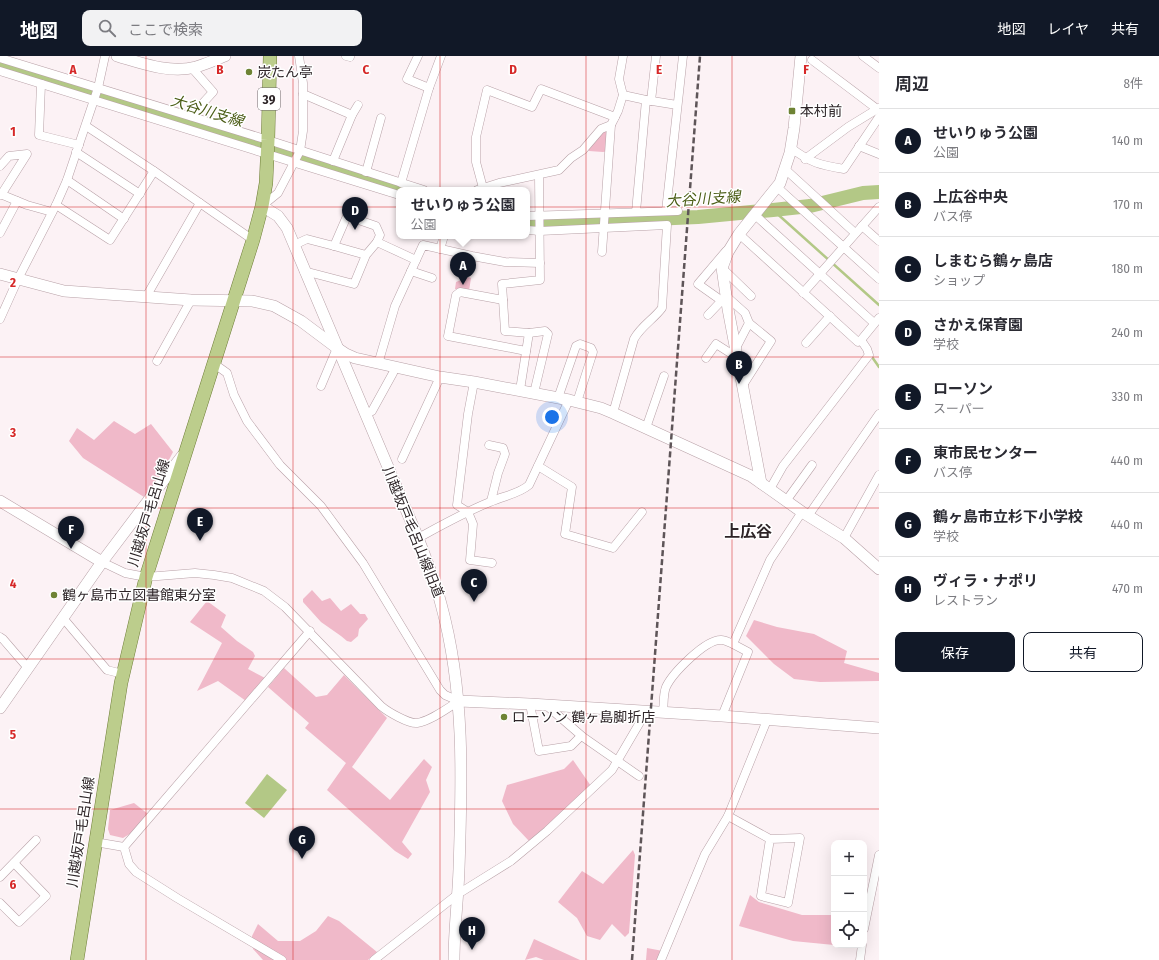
<!DOCTYPE html>
<html lang="ja">
<meta charset="utf-8">
<style>
:root{--surface:#fff;--page:#f2f2f3;--text:#2b2b33;--muted:#7c7c81;--line:#e1e1e2;--accent:#111827}
body{margin:0;font-family:"Fira Sans Condensed","Noto Sans JP",sans-serif;background:var(--page);color:var(--text)}
.controls{position:absolute;right:12px;bottom:12px;display:grid;overflow:hidden;border-radius:8px;box-shadow:0 4px 16px #0002}
.controls button{width:36px;height:36px;display:grid;place-items:center;padding:0;border:0;border-bottom:1px solid var(--line);background:var(--surface);color:var(--text);font:20px sans-serif}
.you{position:absolute;left:552px;top:361px;width:14px;height:14px;margin:-10px;border:3px solid #fff;border-radius:50%;background:#1a73e8;box-shadow:0 0 0 6px #1a73e833}
.badge{display:grid;place-items:center;width:26px;height:26px;border-radius:50%;background:var(--accent);color:#fff;font-size:13px;font-weight:700}
.pin{position:absolute;translate:-50% -33px;filter:drop-shadow(0 1px 2px #0008)}
.pin::after{content:'';position:absolute;top:21px;width:14px;height:12px;background:inherit;clip-path:polygon(0 0,100% 0,50% 100%)}
.popup{position:absolute;left:396px;top:131px;width:134px;height:52px;box-sizing:border-box;display:grid;place-content:center;border-radius:8px;background:var(--surface);filter:drop-shadow(0 1px 3px #0005);font-size:13px;white-space:nowrap;color:var(--muted)}
.popup b{font-size:15px;color:var(--text)}
.popup::after{content:'';position:absolute;left:50%;top:100%;margin-left:-8px;border:8px solid transparent;border-top-color:var(--surface)}
.list{margin:0;padding:0;list-style:none}
h2{display:flex;justify-content:space-between;align-items:center;height:52px;margin:0;padding:0 16px;font-size:17px}
h2 small{font-size:13px;font-weight:400;color:var(--muted)}
.list li{display:grid;grid-template-columns:26px 1fr auto;gap:12px;align-items:center;box-sizing:border-box;height:64px;padding:0 16px;border-top:1px solid var(--line)}
.list b{display:block;font-size:15px;white-space:nowrap}
.list p{margin:0;font-size:13px;white-space:nowrap;color:var(--muted)}
.list em{font-size:13px;font-style:normal;color:var(--muted)}
.actions{display:flex;gap:8px;padding:12px 16px}
.actions a{flex:1;padding:9px 0;border:1px solid var(--accent);border-radius:8px;text-align:center;font-size:14px;color:var(--accent)}
.actions .main{background:var(--accent);color:#fff}
.icon{flex:none;width:22px;height:22px;fill:none;stroke:currentColor;stroke-width:2;stroke-linecap:round;stroke-linejoin:round}
.map{position:relative;flex:none;width:879px;height:904px;overflow:hidden}
header{display:flex;align-items:center;gap:24px;box-sizing:border-box;height:56px;padding:0 20px;background:var(--accent);color:#fff}
header strong{font-size:19px}
nav{display:flex;gap:22px;margin-inline-start:auto;font-size:14px}
.search{width:280px;height:36px;background:var(--page);display:flex;align-items:center;gap:10px;box-sizing:border-box;padding:0 14px;border-radius:8px;color:var(--muted);font-size:15px}
main{display:flex}
aside{flex:1;background:var(--surface)}
.map>svg:first-child{display:block}
</style>
<header>
<strong>地図</strong>
<div class="search"><svg class="icon" aria-label="search" viewBox="0 0 24 24"><circle cx="10" cy="10" r="6"/><path d="M15 15l6 6"/></svg>ここで検索</div>
<nav><a>地図</a><a>レイヤ</a><a>共有</a></nav>
</header>
<main>
<div class="map">
<svg width="879" height="904" viewBox="0 0 879 904">
<rect width="100%" height="100%" fill="#fcf2f5"/>
<g fill="#f0b9c9">
<path d="M607,72l1,23 -5,1 -14,-1 -1,-3z"/>
<path d="M468,221l3,1 -2,13 -14,-2 1,-7z"/>
<path d="M114,365l21,13 16,-10 22,28 -17,33 -12,12 -61,-39 -14,-17 8,-13 17,12z"/>
<path d="M312,534l10,11 8,-3 11,13 10,-7 9,10h5l3,5 -9,10 -1,7 -7,6 -4,-1 -6,-5 -20,-14 -18,-20v-3z"/>
<path d="M207,545l19,14 -5,12 16,14 16,11 2,4 -7,13 17,9 -19,23 -28,-20 -21,10 25,-48 -32,-21z"/>
<path d="M754,564l23,7 37,7 33,17 -3,12 35,10v8l-59,1 -26,-3 -20,-15 -28,-28z"/>
<path d="M284,612l32,29 11,-2 17,-20 43,43 -35,49 38,33 34,-41 8,8 -6,13 4,12 -28,50 10,12 -4,5 -13,-8 -68,-61 19,-27 -41,-35 4,-5 -41,-36z"/>
<path d="M573,704l18,26 -49,46 -13,9 -16,-17 -11,-23 5,-16 57,-16z"/>
<path d="M134,747l14,11 -15,18 -10,6 -13,-3 -2,-6 2,-19z"/>
<path d="M633,794l2,5 -6,78 -4,4 -13,-13 -12,16 -13,-4 -10,-18 -19,-16 24,-31 21,13z"/>
<path d="M750,839l9,7 43,13h32v30l-41,-4 -54,-15z"/>
<path d="M328,860l11,5 38,31 -9,8h-105l-10,-11 -1,-13 6,-12 20,17h22l16,-10z"/>
<path d="M534,883l46,21h-36l-8,-3 -11,3z"/>
<path d="M647,892l16,3 -2,9h-15z"/>
</g>
<path fill="#b3c886" d="M267,718l20,16 -23,28 -19,-15z"/>
<g fill="none" stroke-linecap="round" stroke-linejoin="round">
<g stroke="#b3c886" stroke-width="2.5">
<path d="M773,154l106,95"/>
<path d="M872,301l7,10"/>
</g>
<g stroke="#b3c886" stroke-width="14">
<path d="M0,9l404,125"/>
<path d="M527,167l8,1 163,-7 75,-7 37,-4 53,-13 16,-1"/>
</g>
<g stroke="#b8a1a7" stroke-width="9">
<g id="minor">
<path d="M346,0l4,1"/>
<path d="M418,0l-11,23 22,9"/>
<path d="M863,0l16,12"/>
<path d="M0,2l268,82 156,50"/>
<path d="M812,4l65,49"/>
<path d="M0,15l399,124"/>
<path d="M41,28l-2,51 40,10"/>
<path d="M303,38l49,21"/>
<path d="M623,39l23,5 31,5"/>
<path d="M651,45l5,-45"/>
<path d="M191,60l22,-24 -21,-24"/>
<path d="M86,70l68,45 99,69"/>
<path d="M859,90l20,8"/>
<path d="M791,92c20,15 29,17 53,21l35,-52"/>
<path d="M76,96l64,42"/>
<path d="M805,103l43,-32 31,-19"/>
<path d="M333,105l19,-46 6,-10"/>
<path d="M0,110l9,-10 18,-2 -26,41"/>
<path d="M785,113l70,64"/>
<path d="M366,116l15,-54"/>
<path d="M67,124l57,39"/>
<path d="M401,127l28,-95 12,-32"/>
<path d="M777,131l102,92"/>
<path d="M483,132l-7,-26v-25l11,-47 45,17 9,-18 74,28"/>
<path d="M477,134l22,-7 60,-13 12,-12 12,-8 18,-21 10,-4 7,-14 5,-16 -4,-16 4,-23"/>
<path d="M0,138l27,11 25,7"/>
<path d="M56,149l54,35 44,-69"/>
<path d="M262,150l16,-13 22,-42 3,-20v-48l-4,-27"/>
<path d="M666,155l17,-155"/>
<path d="M636,156l10,-112"/>
<path d="M755,159l119,108"/>
<path d="M527,160l151,-5"/>
<path d="M862,170l17,15"/>
<path d="M527,174l13,1 127,-6 -5,83c-8,11 -21,18 -28,31l-21,74"/>
<path d="M0,177l17,-32"/>
<path d="M739,178l119,108 3,-2 6,9 2,6 -86,111 -13,23"/>
<path d="M377,186l39,18"/>
<path d="M294,189l13,-6 27,7"/>
<path d="M440,193l4,-13"/>
<path d="M602,196l9,-127"/>
<path d="M722,212l29,28"/>
<path d="M304,215l50,13 12,-29 11,-13 3,-7 -4,-9 -29,-10 -13,30 32,9"/>
<path d="M411,215l21,7"/>
<path d="M803,237l76,-86"/>
<path d="M146,241l54,-94"/>
<path d="M503,244l-43,-8 -4,3 -8,41 78,15"/>
<path d="M722,245l-24,-17 28,-33"/>
<path d="M708,259l18,-19 19,17 4,10 22,18 -28,44"/>
<path d="M0,263l18,-40 38,-74 11,-25 31,-92 7,-32"/>
<path d="M861,284l18,-22"/>
<path d="M806,287l24,-27"/>
<path d="M736,292l13,-25"/>
<path d="M706,302l10,-14 22,14"/>
<path d="M157,305l34,-61"/>
<path d="M378,308l17,-58 28,-61 49,11 33,6 35,1"/>
<path d="M474,326l-6,32 -11,91 11,7 5,12 -3,36 22,3"/>
<path d="M321,330l16,-38"/>
<path d="M520,334l9,-57"/>
<path d="M534,337l14,-59 -3,-3 -16,2 -24,-2 -3,-47 38,-4 -1,-105"/>
<path d="M558,342l18,-52 4,-2 11,4 2,4 -16,50"/>
<path d="M365,359l7,-4 21,-38 2,-6"/>
<path d="M646,372l18,-52"/>
<path d="M489,389l14,3 2,6 -7,19 -7,28"/>
<path d="M402,403l38,-82"/>
<path d="M538,410l34,21 -7,47 48,14 29,-36"/>
<path d="M786,445l26,-36"/>
<path d="M808,460l71,-102"/>
<path d="M418,482c24,-13 47,-26 72,-36 13,-6 29,-8 39,-17l40,-85"/>
<path d="M844,482l35,-63"/>
<path d="M102,506l23,11 21,4 49,-4 19,2 18,3 32,13 21,16 96,99c7,6 28,18 36,17 15,-3 29,-14 42,-22l-14,-6 -5,-5 -77,-127 -42,-57 -41,-41 -33,-44 -13,-26 -7,-22 -14,-10"/>
<path d="M63,562l44,52 16,4"/>
<path d="M0,581l3,2 25,29"/>
<path d="M530,648l9,47 32,-5 10,-10"/>
<path d="M546,649l37,32 56,39"/>
<path d="M663,656c1,-7 0,-18 3,-25 6,-13 40,-49 56,-47 3,0 8,3 11,4l37,-84 32,-48"/>
<path d="M722,660l26,-64 -15,-8"/>
<path d="M728,760l42,23 30,-1 -12,65 -27,-7 9,-57"/>
<path d="M95,786l29,5 186,-216"/>
<path d="M124,791l5,17 7,8 41,26 105,62"/>
<path d="M0,821l36,-37"/>
<path d="M0,847l19,19 27,-26 -32,-33"/>
<path d="M864,873l15,-74"/>
<path d="M374,904l84,-66 53,-33 36,-30 65,-61 34,-58"/>
<path d="M661,904l44,-106 23,-38 39,-96"/>
<path d="M860,904l2,-15"/>
</g>
</g>
<g stroke="#b8a1a7" stroke-width="12">
<g id="tertiary">
<path d="M117,0c24,7 53,18 79,11 10,-3 19,-7 29,-11"/>
<path d="M262,150l16,10 9,12 131,310c8,21 17,43 23,66 24,87 21,176 18,265 -1,30 -5,61 -5,91"/>
<path d="M0,218l64,17 127,9 61,1 22,5 27,15 36,27 9,6 9,4 85,19 34,5 95,18 32,8 12,5 138,63 51,36 42,26 35,31"/>
<path d="M761,427l-33,-174 -6,-41 6,-16 11,-18 41,-51 10,-30 4,-25 7,-72"/>
<path d="M0,445l102,61"/>
<path d="M459,645l71,3 192,12 157,12"/>
<path d="M0,652l102,-146 80,-106"/>
</g>
</g>
<g stroke="#6e7d37" stroke-width="14">
<path id="primary" d="M77,904l44,-277 25,-106 107,-337 9,-34 4,-23 2,-43 2,-84"/>
</g>
<use href="#minor" stroke="#fff" stroke-width="8"/>
<use href="#tertiary" stroke="#fff" stroke-width="11"/>
<use href="#primary" stroke="#bccd8c" stroke-width="13"/>
<path stroke="#5e5558" stroke-width="2.5" stroke-dasharray="6 3" stroke-linecap="butt" d="M632,904l68,-904"/>
</g>
<path fill="none" stroke="#d62828" stroke-width="1" stroke-opacity="0.55" d="M146,0v904M293,0v904M440,0v904M586,0v904M732,0v904M0,151h879M0,301h879M0,452h879M0,603h879M0,753h879"/>
<g fill="#6e8334" stroke="#fff" stroke-width="1.5">
<circle cx="249" cy="16" r="4"/>
<rect x="788" y="51" width="8" height="8" rx="2"/>
<circle cx="54" cy="539" r="4"/>
<circle cx="504" cy="661" r="4"/>
</g>
<g text-anchor="middle" dominant-baseline="central" stroke-width="3" stroke-linejoin="round" paint-order="stroke">
<rect fill="#fff" stroke="#6d6668" stroke-width="1" x="258" y="32" width="22" height="22" rx="3"/>
<g font-size="13" font-weight="bold" fill="#2e2528">
<text x="269" y="43">39</text>
</g>
<g font-size="14" fill="#2e2528" stroke="#fff" text-anchor="start">
<text x="257" y="16">炭たん亭</text>
<text x="800" y="55">本村前</text>
<text x="62" y="539">鶴ヶ島市立図書館東分室</text>
<text x="512" y="661">ローソン 鶴ヶ島脚折店</text>
</g>
<g font-size="14" fill="#2e2528" stroke="#fff">
<text transform="translate(149 457) rotate(-73)">川越坂戸毛呂山線</text>
<text transform="translate(413 476) rotate(68)">川越坂戸毛呂山線旧道</text>
<text transform="translate(81 776) rotate(-81)">川越坂戸毛呂山線</text>
</g>
<g font-size="15" font-style="italic" fill="#4b5d16" stroke="#fff">
<text transform="translate(207 55) rotate(17)">大谷川支線</text>
<text transform="translate(703 143) rotate(-4)">大谷川支線</text>
</g>
<g font-size="16" font-weight="bold" fill="#2e2528" stroke="#fff">
<text x="748" y="475">上広谷</text>
</g>
</g>
<g font-size="13" text-anchor="middle" font-weight="bold" fill="#d62828" stroke="#fff" stroke-width="3" stroke-linejoin="round" paint-order="stroke">
<text x="73" y="18">A</text>
<text x="220" y="18">B</text>
<text x="366" y="18">C</text>
<text x="513" y="18">D</text>
<text x="659" y="18">E</text>
<text x="806" y="18">F</text>
<text x="13" y="80">1</text>
<text x="13" y="231">2</text>
<text x="13" y="381">3</text>
<text x="13" y="532">4</text>
<text x="13" y="683">5</text>
<text x="13" y="833">6</text>
</g>
</svg>
<div class="controls">
<button>+</button>
<button>−</button>
<button><svg class="icon" aria-label="locate" viewBox="0 0 24 24"><circle cx="12" cy="12" r="6"/><path d="M12 2v4M12 18v4M2 12h4M18 12h4"/></svg></button>
</div>
<div class="you"></div>
<div class="pin badge" style="left:463px;top:229px">A</div>
<div class="popup"><b>せいりゅう公園</b>公園</div>
<div class="pin badge" style="left:739px;top:328px">B</div>
<div class="pin badge" style="left:474px;top:546px">C</div>
<div class="pin badge" style="left:355px;top:174px">D</div>
<div class="pin badge" style="left:200px;top:485px">E</div>
<div class="pin badge" style="left:71px;top:493px">F</div>
<div class="pin badge" style="left:302px;top:803px">G</div>
<div class="pin badge" style="left:472px;top:894px">H</div>
</div>
<aside>
<h2>周辺<small>8件</small></h2>
<ul class="list">
<li><span class="badge">A</span><div><b>せいりゅう公園</b><p>公園</p></div><em>140 m</em></li>
<li><span class="badge">B</span><div><b>上広谷中央</b><p>バス停</p></div><em>170 m</em></li>
<li><span class="badge">C</span><div><b>しまむら鶴ヶ島店</b><p>ショップ</p></div><em>180 m</em></li>
<li><span class="badge">D</span><div><b>さかえ保育園</b><p>学校</p></div><em>240 m</em></li>
<li><span class="badge">E</span><div><b>ローソン</b><p>スーパー</p></div><em>330 m</em></li>
<li><span class="badge">F</span><div><b>東市民センター</b><p>バス停</p></div><em>440 m</em></li>
<li><span class="badge">G</span><div><b>鶴ヶ島市立杉下小学校</b><p>学校</p></div><em>440 m</em></li>
<li><span class="badge">H</span><div><b>ヴィラ・ナポリ</b><p>レストラン</p></div><em>470 m</em></li>
</ul>
<div class="actions"><a class="main">保存</a><a>共有</a></div>
</aside>
</main>
